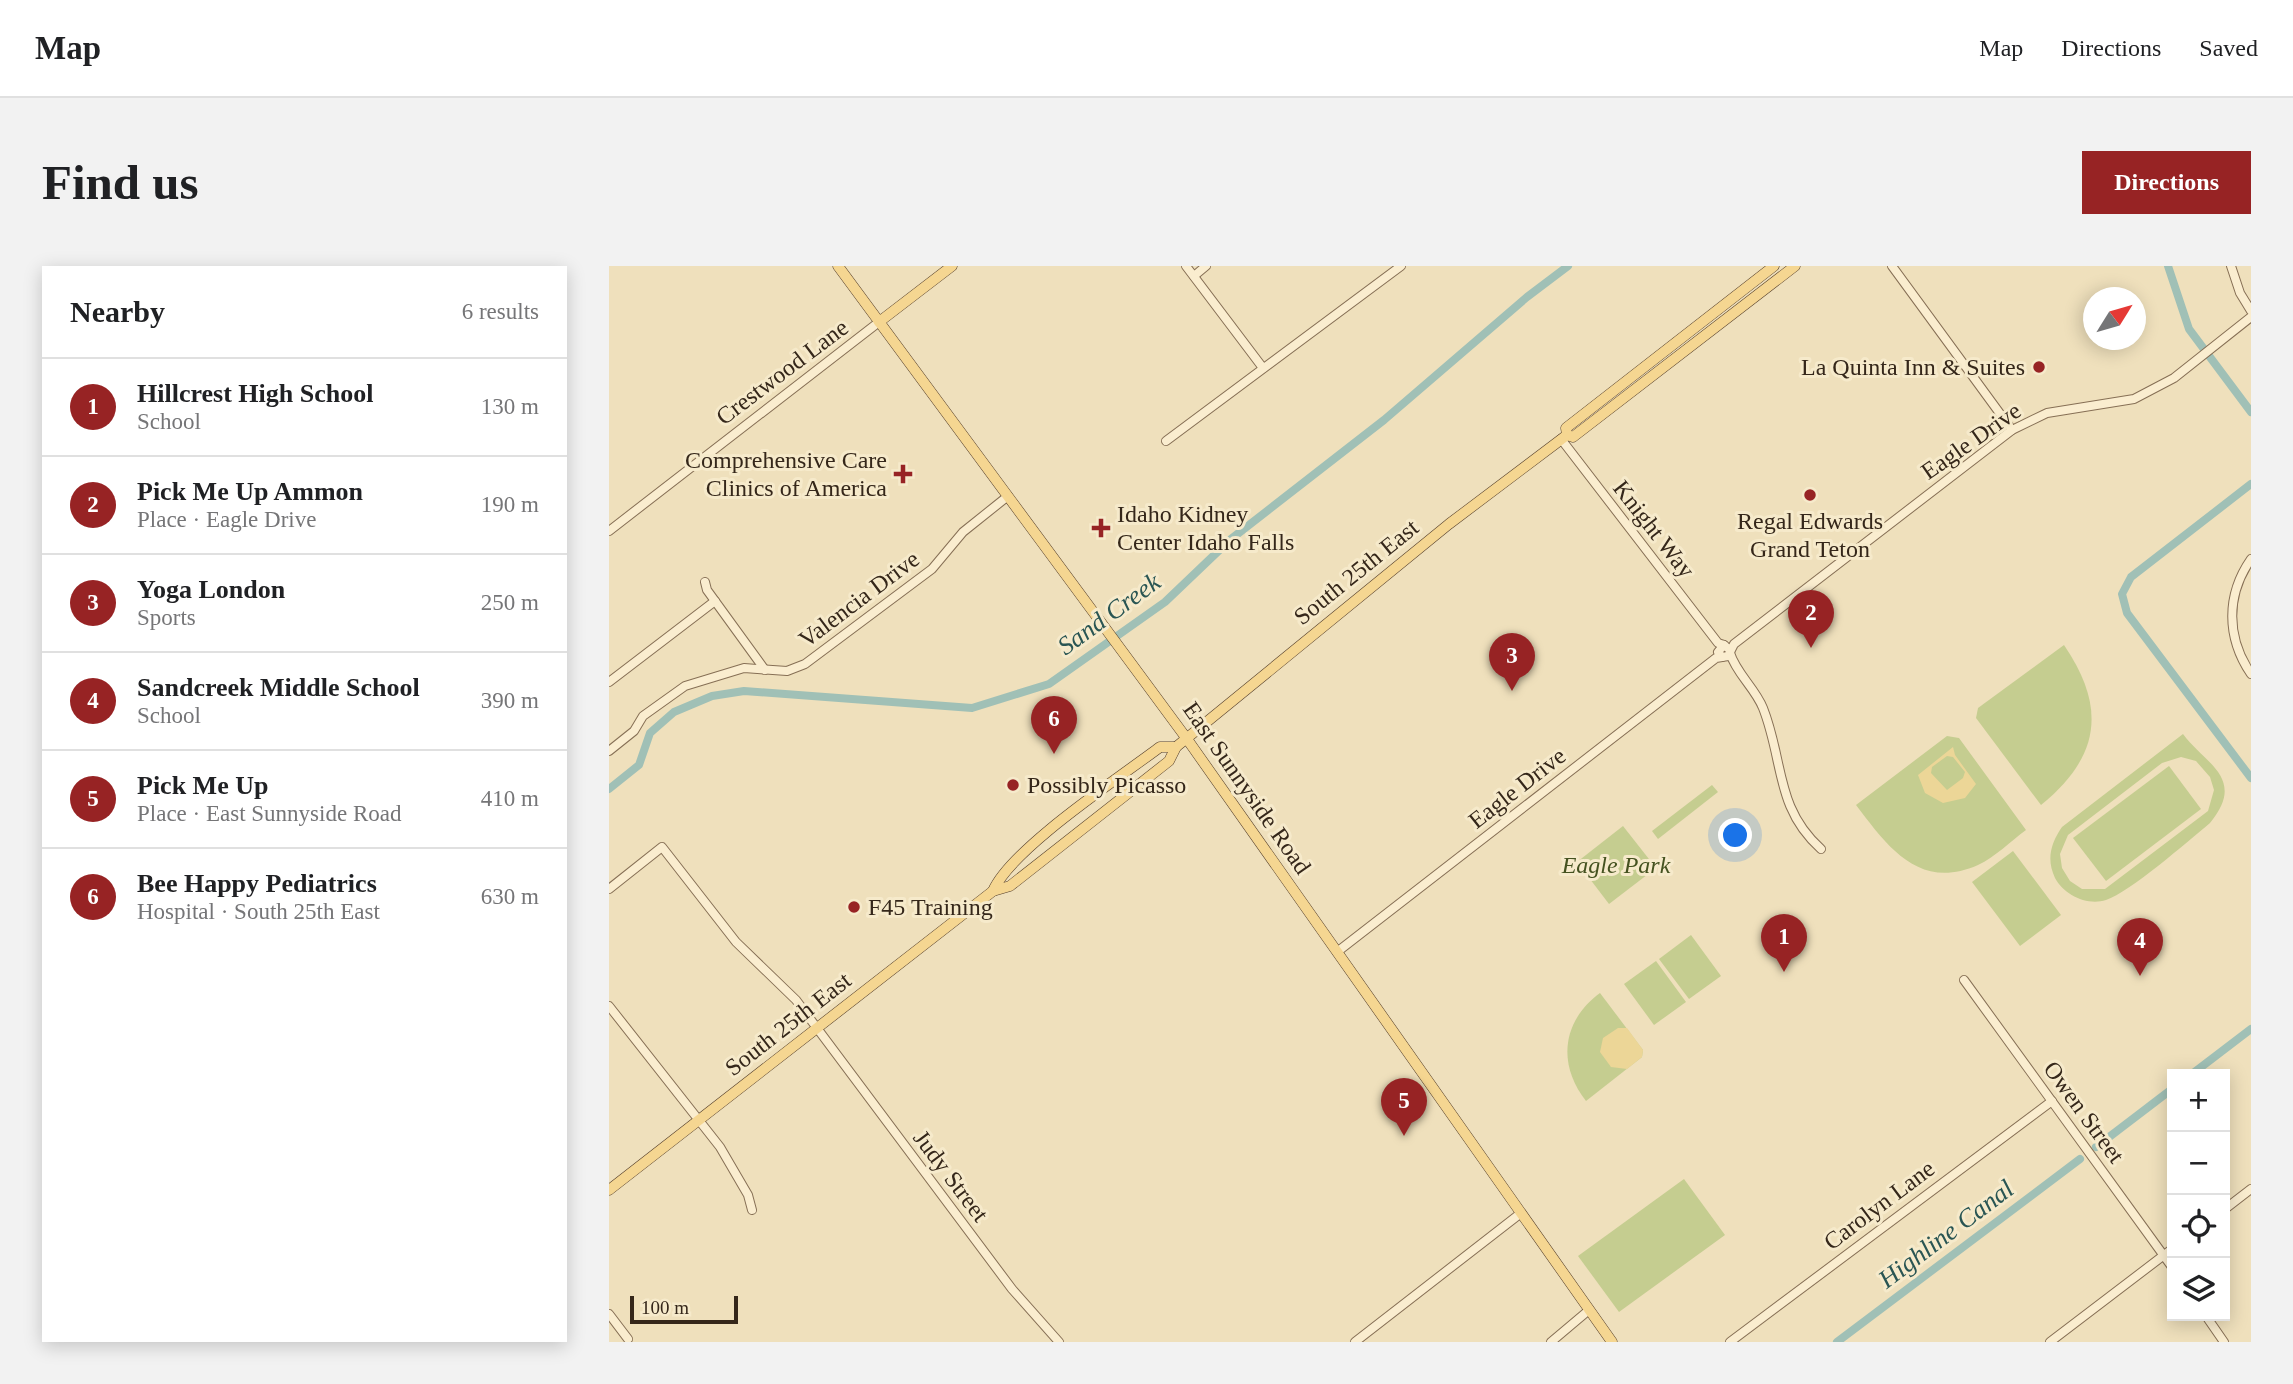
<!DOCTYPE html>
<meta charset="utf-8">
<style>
:root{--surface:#fff;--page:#f2f2f2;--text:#202124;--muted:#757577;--line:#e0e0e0;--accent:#972324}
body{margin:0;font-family:Georgia,serif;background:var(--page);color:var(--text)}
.controls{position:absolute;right:21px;bottom:21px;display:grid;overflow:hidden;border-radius:0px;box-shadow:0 4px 18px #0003}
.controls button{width:63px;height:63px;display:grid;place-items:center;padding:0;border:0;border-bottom:2px solid var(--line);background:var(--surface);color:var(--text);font:35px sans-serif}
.compass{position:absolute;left:1474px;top:21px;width:63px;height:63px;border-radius:50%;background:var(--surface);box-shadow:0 4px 18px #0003;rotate:53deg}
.scale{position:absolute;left:21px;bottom:18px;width:108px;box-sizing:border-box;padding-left:7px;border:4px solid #35271a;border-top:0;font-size:19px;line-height:24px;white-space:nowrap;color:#35271a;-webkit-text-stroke:5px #f6eacb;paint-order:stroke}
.you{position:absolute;left:1127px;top:570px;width:24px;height:24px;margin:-18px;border:5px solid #fff;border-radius:50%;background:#1a73e8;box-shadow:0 0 0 10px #1a73e833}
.badge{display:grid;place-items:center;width:46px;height:46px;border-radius:50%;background:var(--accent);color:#fff;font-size:23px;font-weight:700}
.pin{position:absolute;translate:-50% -58px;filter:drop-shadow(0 2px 4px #0008)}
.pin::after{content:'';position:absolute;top:37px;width:24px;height:21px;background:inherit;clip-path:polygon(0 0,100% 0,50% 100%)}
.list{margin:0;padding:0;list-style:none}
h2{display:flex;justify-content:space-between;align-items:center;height:91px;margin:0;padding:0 28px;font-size:30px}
h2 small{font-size:23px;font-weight:400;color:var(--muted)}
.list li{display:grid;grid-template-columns:46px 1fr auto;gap:21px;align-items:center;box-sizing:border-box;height:98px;padding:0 28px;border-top:2px solid var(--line)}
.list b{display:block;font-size:26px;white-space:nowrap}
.list p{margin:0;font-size:23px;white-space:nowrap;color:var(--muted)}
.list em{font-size:23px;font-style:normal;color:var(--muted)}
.icon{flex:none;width:38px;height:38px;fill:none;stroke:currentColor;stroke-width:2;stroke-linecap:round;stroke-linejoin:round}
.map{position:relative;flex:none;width:1642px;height:1076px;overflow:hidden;border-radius:0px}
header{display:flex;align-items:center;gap:42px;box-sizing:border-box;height:98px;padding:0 35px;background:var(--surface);border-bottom:2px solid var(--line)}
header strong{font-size:33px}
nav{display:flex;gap:38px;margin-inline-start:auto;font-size:24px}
.intro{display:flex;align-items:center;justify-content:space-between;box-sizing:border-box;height:168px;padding:0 42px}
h1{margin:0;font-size:49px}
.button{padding:18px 32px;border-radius:0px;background:var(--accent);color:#fff;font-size:24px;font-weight:700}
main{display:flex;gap:42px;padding:0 42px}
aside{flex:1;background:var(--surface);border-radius:0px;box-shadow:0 4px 18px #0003}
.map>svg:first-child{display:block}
</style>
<header>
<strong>Map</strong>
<nav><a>Map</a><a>Directions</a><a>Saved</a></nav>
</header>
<div class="intro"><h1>Find us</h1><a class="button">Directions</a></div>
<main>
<aside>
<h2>Nearby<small>6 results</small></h2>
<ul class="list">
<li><span class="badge">1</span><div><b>Hillcrest High School</b><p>School</p></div><em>130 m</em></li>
<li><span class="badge">2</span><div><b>Pick Me Up Ammon</b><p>Place · Eagle Drive</p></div><em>190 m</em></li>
<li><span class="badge">3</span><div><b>Yoga London</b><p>Sports</p></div><em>250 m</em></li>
<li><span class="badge">4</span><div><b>Sandcreek Middle School</b><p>School</p></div><em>390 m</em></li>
<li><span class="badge">5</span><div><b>Pick Me Up</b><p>Place · East Sunnyside Road</p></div><em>410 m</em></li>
<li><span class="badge">6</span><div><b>Bee Happy Pediatrics</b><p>Hospital · South 25th East</p></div><em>630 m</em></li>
</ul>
</aside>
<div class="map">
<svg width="1642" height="1076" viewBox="0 0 1642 1076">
<rect width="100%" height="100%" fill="#efe0bc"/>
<g fill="#c5cd90" fill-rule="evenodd">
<path d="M1455,379c43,63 36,112 -23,160l-65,-87 2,-10z"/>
<path d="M1574,468c22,30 64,44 27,89 -23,19 -80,69 -104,77 -19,6 -42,-5 -51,-22 -9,-19 -4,-35 7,-51zM1572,491l15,4 14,16 4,13 -6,21 -103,78h-23l-12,-8 -8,-13 -2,-14 8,-19 94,-72z"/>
<path d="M1338,470l12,2 67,92c-15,11 -31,27 -48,35 -59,26 -90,-18 -122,-60z"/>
<path d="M1560,500l32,43 -95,72 -33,-43z"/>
<path d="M1103,519l6,7 -60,47 -6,-8z"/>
<path d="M1014,560l33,42 -47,36 -32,-42z"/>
<path d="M1404,585l48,64 -41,31 -48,-64z"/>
<path d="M1082,669l30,41 -32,23 -30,-40z"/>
<path d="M1047,695l30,41 -32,23 -30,-41z"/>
<path d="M991,727l43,57 -1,7 -56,44c-29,-37 -24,-80 14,-108z"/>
<path d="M1075,913l41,56 -106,77 -41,-56z"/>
</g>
<g fill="#ecd697" fill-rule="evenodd">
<path d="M1344,481l2,8 21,29 -11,14 -22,5 -18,-10 -7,-18zM1338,490l6,1 12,15 -2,6 -16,12 -16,-17 1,-6z"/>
<path d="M1009,762h9l16,22 -1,7 -15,12 -16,-2 -11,-15 3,-14z"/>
</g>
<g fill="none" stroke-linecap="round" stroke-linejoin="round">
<g stroke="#a0c0b6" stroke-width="8">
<path d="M1559,0l21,63 62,83"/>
<path d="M1642,218l-120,93 -9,17 5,19 124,165"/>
<path d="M0,523l30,-24 11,-32 24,-21 38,-16 32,-5 228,17 77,-24 116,-82 66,-63 153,-119 143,-123 41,-31"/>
<path d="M1583,808l59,-45"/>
<path d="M1487,881l76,-58"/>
<path d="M1228,1076l243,-183"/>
</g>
<g stroke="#866f55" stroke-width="10">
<g id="minor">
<path d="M577,0l77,102"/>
<path d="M1283,0l120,164"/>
<path d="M1622,0l9,27 11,18"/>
<path d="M585,10l12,-10"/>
<path d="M952,173l157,204 6,2"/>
<path d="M557,175l235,-175"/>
<path d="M0,265l270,-209"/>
<path d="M1642,293c-25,36 -25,78 0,115"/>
<path d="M96,316l2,8 58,80"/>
<path d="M1121,384l-6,-5 -6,7 4,5 6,-1 6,-12 278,-214 35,-17 87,-14 40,-21 77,-61"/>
<path d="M1121,387c6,20 25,35 33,55 21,53 12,100 58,141"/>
<path d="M0,416l106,-81"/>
<path d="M0,485l25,-20 9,-15 42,-30 59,-18 43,3 18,-7 127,-95 31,-37 45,-36"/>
<path d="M0,623l53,-42 74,95 60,58 216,289 47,53"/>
<path d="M728,686l379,-294 6,-1"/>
<path d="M1355,714l208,287"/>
<path d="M0,740l111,141 28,48 4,15"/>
<path d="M1616,943l26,-20"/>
<path d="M0,1048l19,25"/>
<path d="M1597,1050l18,26"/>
<path d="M746,1076l166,-129"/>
<path d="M942,1076l38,-32"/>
<path d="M1121,1076l322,-241"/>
<path d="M1441,1076l122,-93"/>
</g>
</g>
<g stroke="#533d2a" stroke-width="11">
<g id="major">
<path d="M229,0l349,473 425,603"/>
<path d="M270,56l73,-56"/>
<path d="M958,169l6,2 222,-171"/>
<path d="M384,625c18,-42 126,-113 167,-144h16"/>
<path d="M0,924l384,-299 17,-5 159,-125 7,-14 273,-223 118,-89 -1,-7 208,-162"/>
</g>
</g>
<use href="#minor" stroke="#faedcf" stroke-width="8"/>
<use href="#major" stroke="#f5d691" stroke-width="10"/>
</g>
<g fill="#972324" stroke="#f6eacb" stroke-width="2.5">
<circle cx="1430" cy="101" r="7"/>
<path d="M290.5 197.5h7v7h7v7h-7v7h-7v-7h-7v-7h7z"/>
<circle cx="1201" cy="229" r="7"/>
<path d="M488.5 251.5h7v7h7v7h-7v7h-7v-7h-7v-7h7z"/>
<circle cx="404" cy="519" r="7"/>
<circle cx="245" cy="641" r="7"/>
</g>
<g text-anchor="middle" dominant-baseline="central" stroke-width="6" stroke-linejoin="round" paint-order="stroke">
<g font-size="24" fill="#35271a" stroke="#f6eacb" text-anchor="start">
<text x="1416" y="101" text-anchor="end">La Quinta Inn &amp; Suites</text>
<text x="278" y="194" text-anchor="end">Comprehensive Care<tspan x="278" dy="28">Clinics of America</tspan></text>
<text x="508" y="248">Idaho Kidney<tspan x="508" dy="28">Center Idaho Falls</tspan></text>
<text x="1201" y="255" text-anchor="middle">Regal Edwards<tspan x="1201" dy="28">Grand Teton</tspan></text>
<text x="418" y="519">Possibly Picasso</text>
<text x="259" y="641">F45 Training</text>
</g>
<g font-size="24" fill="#35271a" stroke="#f6eacb">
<text transform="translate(173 106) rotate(-37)">Crestwood Lane</text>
<text transform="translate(1362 175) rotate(-35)">Eagle Drive</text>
<text transform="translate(1045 263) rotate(52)">Knight Way</text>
<text transform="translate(747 306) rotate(-39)">South 25th East</text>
<text transform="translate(250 333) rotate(-37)">Valencia Drive</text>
<text transform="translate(638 522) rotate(55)">East Sunnyside Road</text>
<text transform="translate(908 522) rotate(-38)">Eagle Drive</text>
<text transform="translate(179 758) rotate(-38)">South 25th East</text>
<text transform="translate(1475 846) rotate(54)">Owen Street</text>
<text transform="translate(342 910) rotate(53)">Judy Street</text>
<text transform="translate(1270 939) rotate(-37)">Carolyn Lane</text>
</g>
<g font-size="24" font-style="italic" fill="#455220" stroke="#f6eacb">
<text x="1007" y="599">Eagle Park</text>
</g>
<g font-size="26" font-style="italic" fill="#295553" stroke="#f6eacb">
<text transform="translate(500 348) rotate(-36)">Sand Creek</text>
<text transform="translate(1337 968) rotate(-37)">Highline Canal</text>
</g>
</g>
</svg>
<div class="controls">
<button>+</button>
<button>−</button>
<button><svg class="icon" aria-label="locate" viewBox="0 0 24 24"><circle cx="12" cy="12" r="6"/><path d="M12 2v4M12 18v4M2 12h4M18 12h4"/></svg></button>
<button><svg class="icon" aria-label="layers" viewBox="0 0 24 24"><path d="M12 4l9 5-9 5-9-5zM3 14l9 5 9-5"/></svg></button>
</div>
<svg class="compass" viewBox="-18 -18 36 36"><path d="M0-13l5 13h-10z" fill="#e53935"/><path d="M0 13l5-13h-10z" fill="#757577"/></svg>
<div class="scale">100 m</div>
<div class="you"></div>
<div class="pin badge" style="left:1175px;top:706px">1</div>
<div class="pin badge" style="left:1202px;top:382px">2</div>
<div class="pin badge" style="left:903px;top:425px">3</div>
<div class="pin badge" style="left:1531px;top:710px">4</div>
<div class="pin badge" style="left:795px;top:870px">5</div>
<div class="pin badge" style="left:445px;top:488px">6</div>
</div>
</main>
